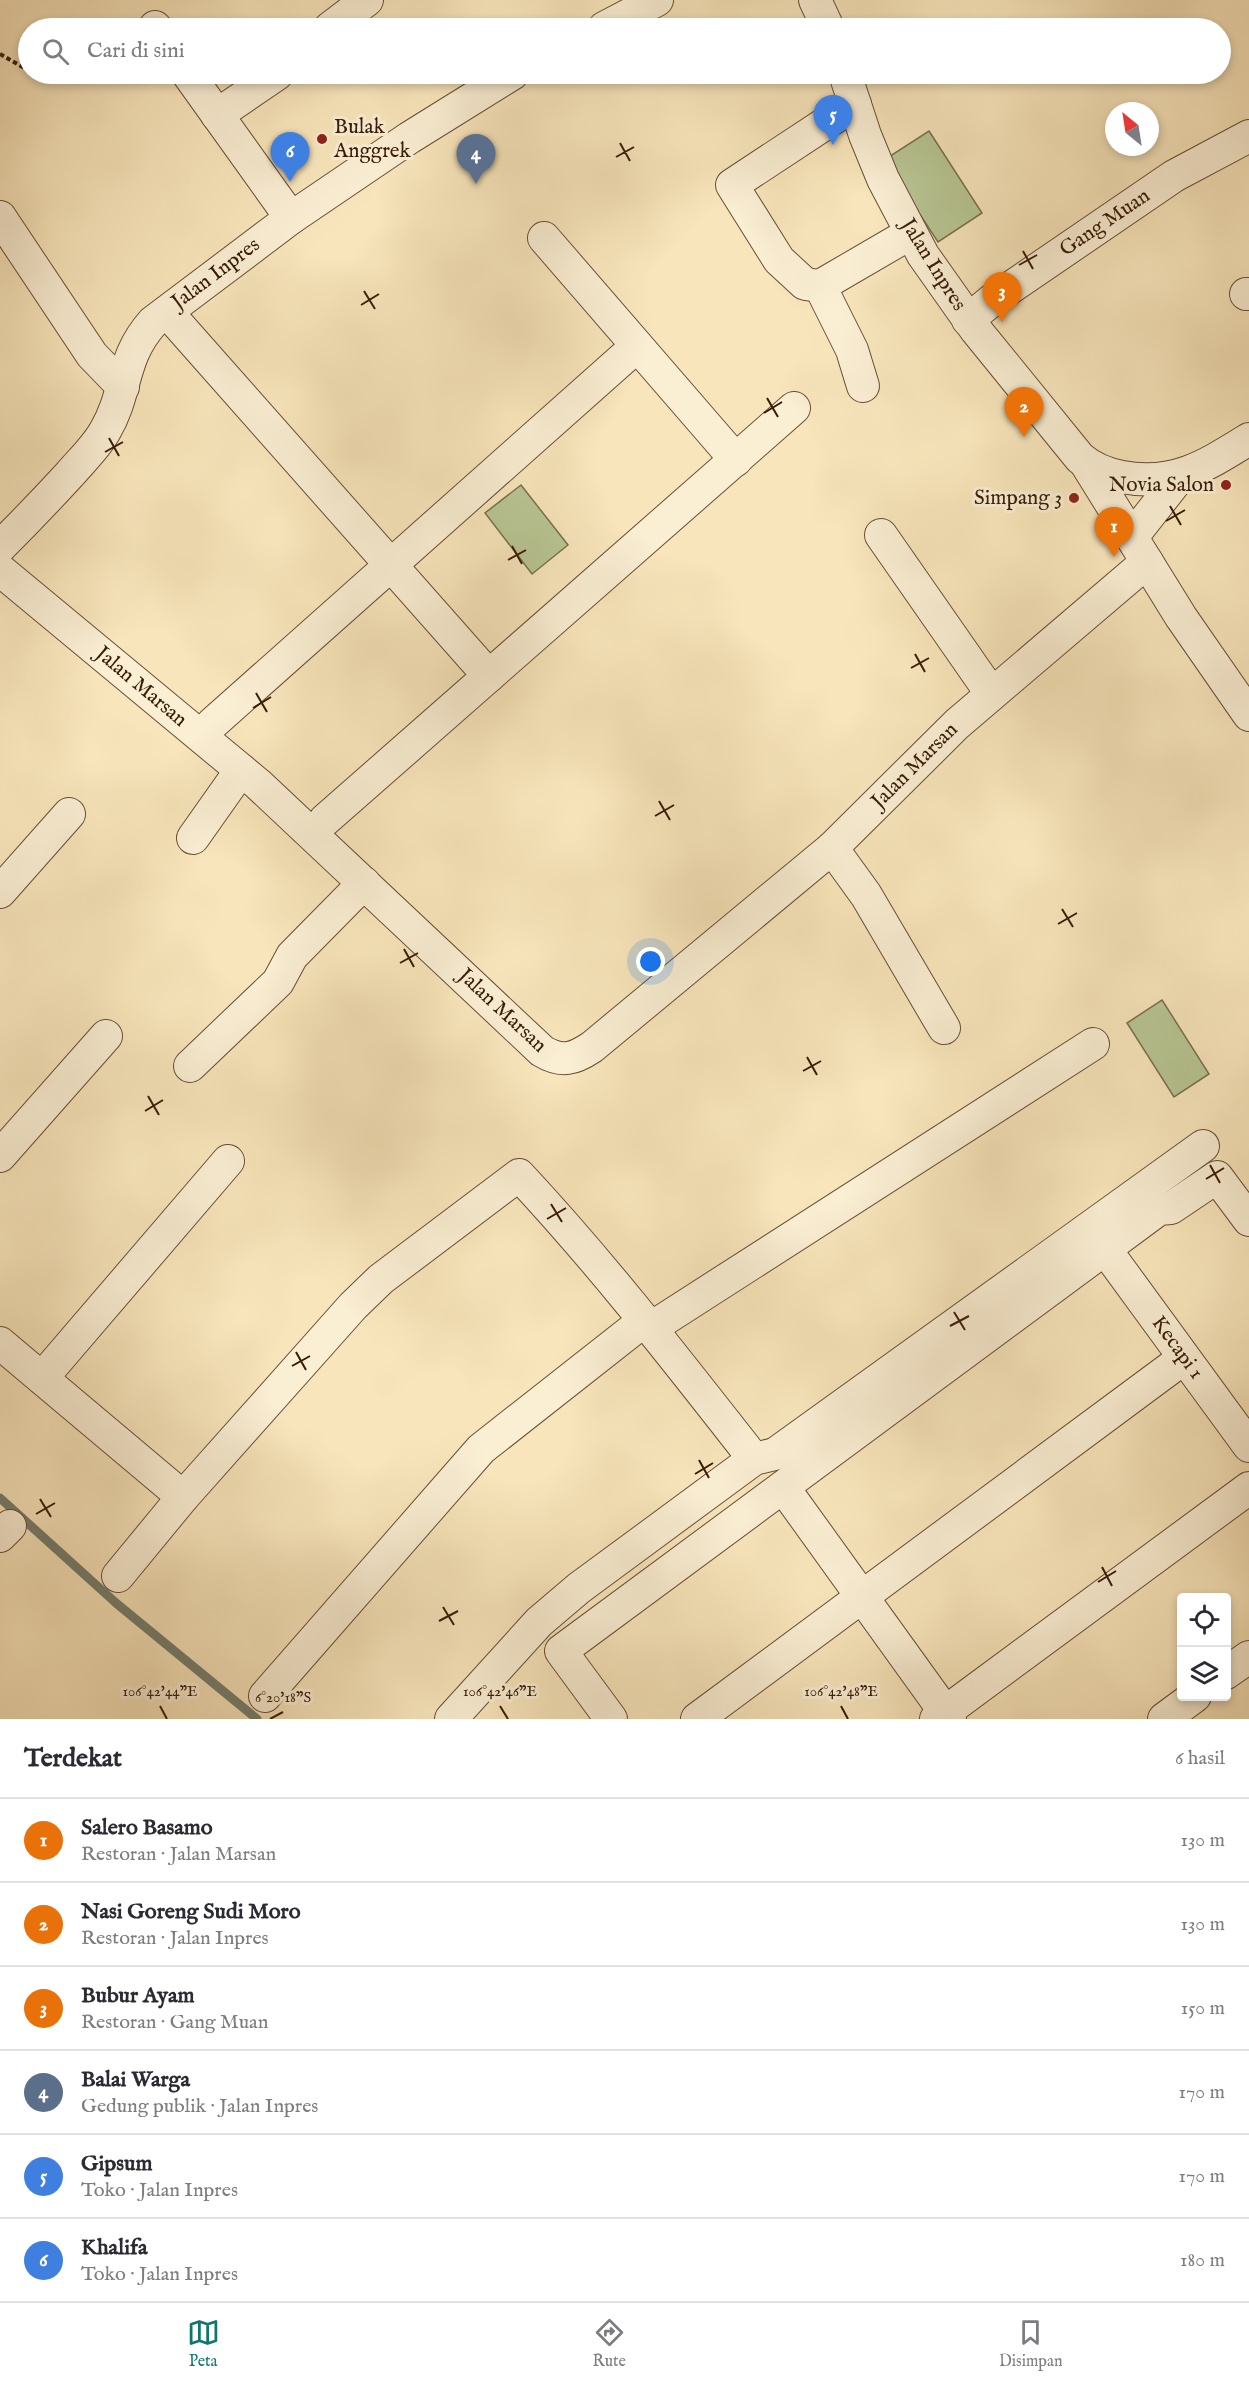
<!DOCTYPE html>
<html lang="id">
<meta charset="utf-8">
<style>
:root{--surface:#fff;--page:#f2f2f3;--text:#2b2b33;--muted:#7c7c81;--line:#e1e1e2;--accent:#0f766e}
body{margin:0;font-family:"IM FELL English",serif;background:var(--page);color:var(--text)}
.controls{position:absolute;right:18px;bottom:18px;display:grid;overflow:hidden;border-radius:6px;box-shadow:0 3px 9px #0003}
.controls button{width:54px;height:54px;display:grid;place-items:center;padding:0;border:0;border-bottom:2px solid var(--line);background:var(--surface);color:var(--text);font:30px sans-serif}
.compass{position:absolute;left:1105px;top:102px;width:54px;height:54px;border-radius:50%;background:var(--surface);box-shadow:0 3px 9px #0003;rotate:330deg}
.you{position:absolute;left:651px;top:962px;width:21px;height:21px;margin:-15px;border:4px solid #fff;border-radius:50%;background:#1a73e8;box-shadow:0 0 0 9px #1a73e833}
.badge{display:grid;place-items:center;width:39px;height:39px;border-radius:50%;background:var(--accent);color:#fff;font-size:20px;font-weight:700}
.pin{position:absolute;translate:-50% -50px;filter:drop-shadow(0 2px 3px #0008)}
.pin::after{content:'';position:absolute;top:32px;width:21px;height:18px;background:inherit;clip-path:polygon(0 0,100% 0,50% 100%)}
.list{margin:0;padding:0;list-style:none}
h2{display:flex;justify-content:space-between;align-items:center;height:78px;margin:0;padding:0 24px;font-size:26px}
h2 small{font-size:20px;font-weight:400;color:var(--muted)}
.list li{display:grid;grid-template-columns:39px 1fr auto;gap:18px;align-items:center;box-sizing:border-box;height:84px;padding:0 24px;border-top:2px solid var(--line)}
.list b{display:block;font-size:22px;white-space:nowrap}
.list p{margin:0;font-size:20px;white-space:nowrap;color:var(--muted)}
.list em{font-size:20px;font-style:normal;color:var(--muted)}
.icon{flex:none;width:33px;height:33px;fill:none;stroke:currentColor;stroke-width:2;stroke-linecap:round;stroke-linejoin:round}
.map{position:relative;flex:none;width:1249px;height:1719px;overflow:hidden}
.search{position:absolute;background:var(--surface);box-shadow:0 3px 9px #0003;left:18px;right:18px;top:18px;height:66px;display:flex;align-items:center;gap:15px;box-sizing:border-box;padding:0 21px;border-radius:33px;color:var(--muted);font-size:22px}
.sheet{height:582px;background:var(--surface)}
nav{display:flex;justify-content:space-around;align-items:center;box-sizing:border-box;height:84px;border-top:2px solid var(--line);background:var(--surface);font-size:16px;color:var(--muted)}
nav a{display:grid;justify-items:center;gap:3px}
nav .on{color:var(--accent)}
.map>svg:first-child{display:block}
</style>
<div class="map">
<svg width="1249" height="1719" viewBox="0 0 1249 1719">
<rect width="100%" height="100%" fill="#f8e5bb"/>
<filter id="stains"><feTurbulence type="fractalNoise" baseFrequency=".00333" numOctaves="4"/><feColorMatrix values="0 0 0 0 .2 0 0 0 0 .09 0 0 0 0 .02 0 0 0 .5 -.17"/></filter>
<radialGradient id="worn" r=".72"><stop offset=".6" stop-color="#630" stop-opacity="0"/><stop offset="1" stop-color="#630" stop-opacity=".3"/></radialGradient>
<g fill="#b8c694" stroke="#78714e" stroke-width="1.5">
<path d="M929,131l53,82 -44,29 -54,-82z"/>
<path d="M521,485l47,60 -36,29 -47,-61z"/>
<path d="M1162,1000l47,74 -35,23 -47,-74z"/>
</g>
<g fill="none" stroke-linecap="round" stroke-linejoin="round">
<path stroke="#747e6f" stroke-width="9" d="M0,1498l116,105 141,116"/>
<g stroke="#674e35" stroke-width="34">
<g id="minor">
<path d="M815,0l13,28"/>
<path d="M155,27l1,1"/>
<path d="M330,28l37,-28"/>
<path d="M604,28l53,-28"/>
<path d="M188,74l103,144"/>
<path d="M845,74l20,61 18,44 40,76 53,75 104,128c13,11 26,16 42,19 52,10 85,-12 127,-38"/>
<path d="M855,104l-123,81 47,75 26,24 15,2 91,-53"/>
<path d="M217,115l60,-41"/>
<path d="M0,217l92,138 31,32"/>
<path d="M544,238l192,222"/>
<path d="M820,286l32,64 11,36"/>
<path d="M1246,294h3"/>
<path d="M167,312l322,364"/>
<path d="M968,320l23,-19 183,-125 75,-40"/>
<path d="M1087,465l94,152 68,98"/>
<path d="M881,535l110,158"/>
<path d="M1132,537l48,-61"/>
<path d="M0,547c24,-24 47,-48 70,-73 12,-14 26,-27 35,-43 23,-39 15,-72 48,-109l138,-104 118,-80 103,-64"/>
<path d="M0,570l258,214 284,267c20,12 32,8 50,-4l240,-199 125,-124 190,-162"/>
<path d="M212,724l425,-378"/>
<path d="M325,820l469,-412"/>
<path d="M193,838l48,-68"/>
<path d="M832,848l34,47 78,133"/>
<path d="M0,892l69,-78"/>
<path d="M190,1066l88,-84 14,-26 72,-73"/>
<path d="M0,1156l106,-120"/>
<path d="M1105,1249l144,197"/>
<path d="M651,1328l442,-284"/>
<path d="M0,1343l183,154"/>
<path d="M42,1378l186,-217"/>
<path d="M783,1487l167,232"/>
<path d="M0,1536l10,-10"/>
<path d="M118,1576l65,-79 170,-191 28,-27 138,-104c84,90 159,187 235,284"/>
<path d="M1226,1673l23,-16"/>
<path d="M265,1696l216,-247 164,-129"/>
<path d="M451,1719l88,-97 40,-34 175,-129 21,-5 428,-308"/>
<path d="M611,1719l-50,-68 598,-442 12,-1 46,-31 32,43"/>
<path d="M697,1719l487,-361"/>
<path d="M936,1719l313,-231"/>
<path d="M1164,1719l31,-23"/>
</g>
</g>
<g stroke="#371c08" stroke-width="4" stroke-dasharray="4.5 3" stroke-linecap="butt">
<path d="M0,54l28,16"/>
<path d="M34,74c18,9 20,11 37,0"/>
</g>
<use href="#minor" stroke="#faeed3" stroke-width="32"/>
</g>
<path fill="none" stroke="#371c08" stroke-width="2" d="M620,143l10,18M616,157l18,-10M1023,251l10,18M1019,265l18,-10M364,291l11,18M361,305l18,-11M767,398l11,19M764,413l18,-11M109,438l10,18M105,452l18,-10M1170,506l11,19M1166,521l19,-11M512,546l10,18M508,560l18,-10M915,654l10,18M911,668l18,-10M256,693l11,19M253,708l18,-11M659,801l11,19M655,816l19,-11M1062,909l11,18M1058,924l19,-11M404,949l10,18M400,963l18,-10M807,1057l10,18M803,1071l18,-10M148,1096l11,19M145,1111l18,-11M1210,1165l10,18M1206,1179l18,-11M551,1204l11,18M547,1219l19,-11M954,1312l11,18M950,1326l19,-10M296,1352l10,18M292,1366l18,-10M699,1460l10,18M695,1474l18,-11M40,1499l11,18M36,1514l19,-11M1102,1567l10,19M1098,1582l18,-11M443,1607l11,18M439,1621l19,-10M160,1706l7,13M500,1706l8,13M841,1706l7,13M270,1719l13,-7"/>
<g fill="#8f2418" stroke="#faeed3" stroke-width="2">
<circle cx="322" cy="139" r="6"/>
<circle cx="1226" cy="485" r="6"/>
<circle cx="1074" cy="498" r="6"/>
</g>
<g text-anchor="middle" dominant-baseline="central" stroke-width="6" stroke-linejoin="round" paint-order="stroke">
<g font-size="21" fill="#371c08" stroke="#faeed3" text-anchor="end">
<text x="334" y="127" text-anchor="start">Bulak<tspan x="334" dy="24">Anggrek</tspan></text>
<text x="1214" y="485">Novia Salon</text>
<text x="1062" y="498">Simpang 3</text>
</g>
<g font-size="21" fill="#371c08" stroke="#faeed3">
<text transform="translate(1105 223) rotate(-34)">Gang Muan</text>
<text transform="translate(933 265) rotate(58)">Jalan Inpres</text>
<text transform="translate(216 274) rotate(-37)">Jalan Inpres</text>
<text transform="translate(141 687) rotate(40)">Jalan Marsan</text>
<text transform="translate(915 766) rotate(-45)">Jalan Marsan</text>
<text transform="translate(502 1011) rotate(43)">Jalan Marsan</text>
<text transform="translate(1177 1348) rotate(54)">Kecapi 1</text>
</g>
</g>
<g font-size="15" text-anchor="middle" fill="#371c08" stroke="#faeed3" stroke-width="6" stroke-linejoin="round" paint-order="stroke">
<text x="160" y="1696">106°42'44"E</text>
<text x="500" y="1696">106°42'46"E</text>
<text x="841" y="1696">106°42'48"E</text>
<text x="283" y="1702">6°20'18"S</text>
</g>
<rect width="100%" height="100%" filter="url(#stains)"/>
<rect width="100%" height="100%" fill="url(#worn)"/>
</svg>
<div class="controls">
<button><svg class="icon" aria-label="locate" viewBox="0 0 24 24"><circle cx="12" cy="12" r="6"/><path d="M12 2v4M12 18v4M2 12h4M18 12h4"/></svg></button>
<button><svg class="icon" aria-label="layers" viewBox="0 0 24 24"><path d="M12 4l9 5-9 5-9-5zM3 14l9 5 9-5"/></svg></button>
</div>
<svg class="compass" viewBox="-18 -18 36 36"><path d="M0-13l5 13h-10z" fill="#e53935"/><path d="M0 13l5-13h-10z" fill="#7c7c81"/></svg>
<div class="you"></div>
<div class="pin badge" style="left:1114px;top:557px;background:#e8710a">1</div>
<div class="pin badge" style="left:1024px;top:437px;background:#e8710a">2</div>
<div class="pin badge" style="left:1002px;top:322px;background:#e8710a">3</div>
<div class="pin badge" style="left:476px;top:184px;background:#5c6f8a">4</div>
<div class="pin badge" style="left:833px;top:145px;background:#3f7fe0">5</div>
<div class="pin badge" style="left:290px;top:182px;background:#3f7fe0">6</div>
<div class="search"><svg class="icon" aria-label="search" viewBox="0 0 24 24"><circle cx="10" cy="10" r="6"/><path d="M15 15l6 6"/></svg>Cari di sini</div>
</div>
<section class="sheet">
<h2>Terdekat<small>6 hasil</small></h2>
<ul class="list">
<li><span class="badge" style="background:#e8710a">1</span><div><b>Salero Basamo</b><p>Restoran · Jalan Marsan</p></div><em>130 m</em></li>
<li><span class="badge" style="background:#e8710a">2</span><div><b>Nasi Goreng Sudi Moro</b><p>Restoran · Jalan Inpres</p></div><em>130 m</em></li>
<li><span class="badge" style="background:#e8710a">3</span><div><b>Bubur Ayam</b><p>Restoran · Gang Muan</p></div><em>150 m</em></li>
<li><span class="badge" style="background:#5c6f8a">4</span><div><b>Balai Warga</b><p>Gedung publik · Jalan Inpres</p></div><em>170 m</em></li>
<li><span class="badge" style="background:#3f7fe0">5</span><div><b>Gipsum</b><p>Toko · Jalan Inpres</p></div><em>170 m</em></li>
<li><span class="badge" style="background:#3f7fe0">6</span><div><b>Khalifa</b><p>Toko · Jalan Inpres</p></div><em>180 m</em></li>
</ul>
</section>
<nav>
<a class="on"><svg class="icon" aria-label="map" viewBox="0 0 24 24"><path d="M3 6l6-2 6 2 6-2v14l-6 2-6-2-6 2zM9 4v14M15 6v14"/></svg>Peta</a>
<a><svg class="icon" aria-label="directions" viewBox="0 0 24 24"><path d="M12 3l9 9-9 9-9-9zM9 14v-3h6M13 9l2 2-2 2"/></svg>Rute</a>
<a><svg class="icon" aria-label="saved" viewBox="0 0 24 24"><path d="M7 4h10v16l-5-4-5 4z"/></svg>Disimpan</a>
</nav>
